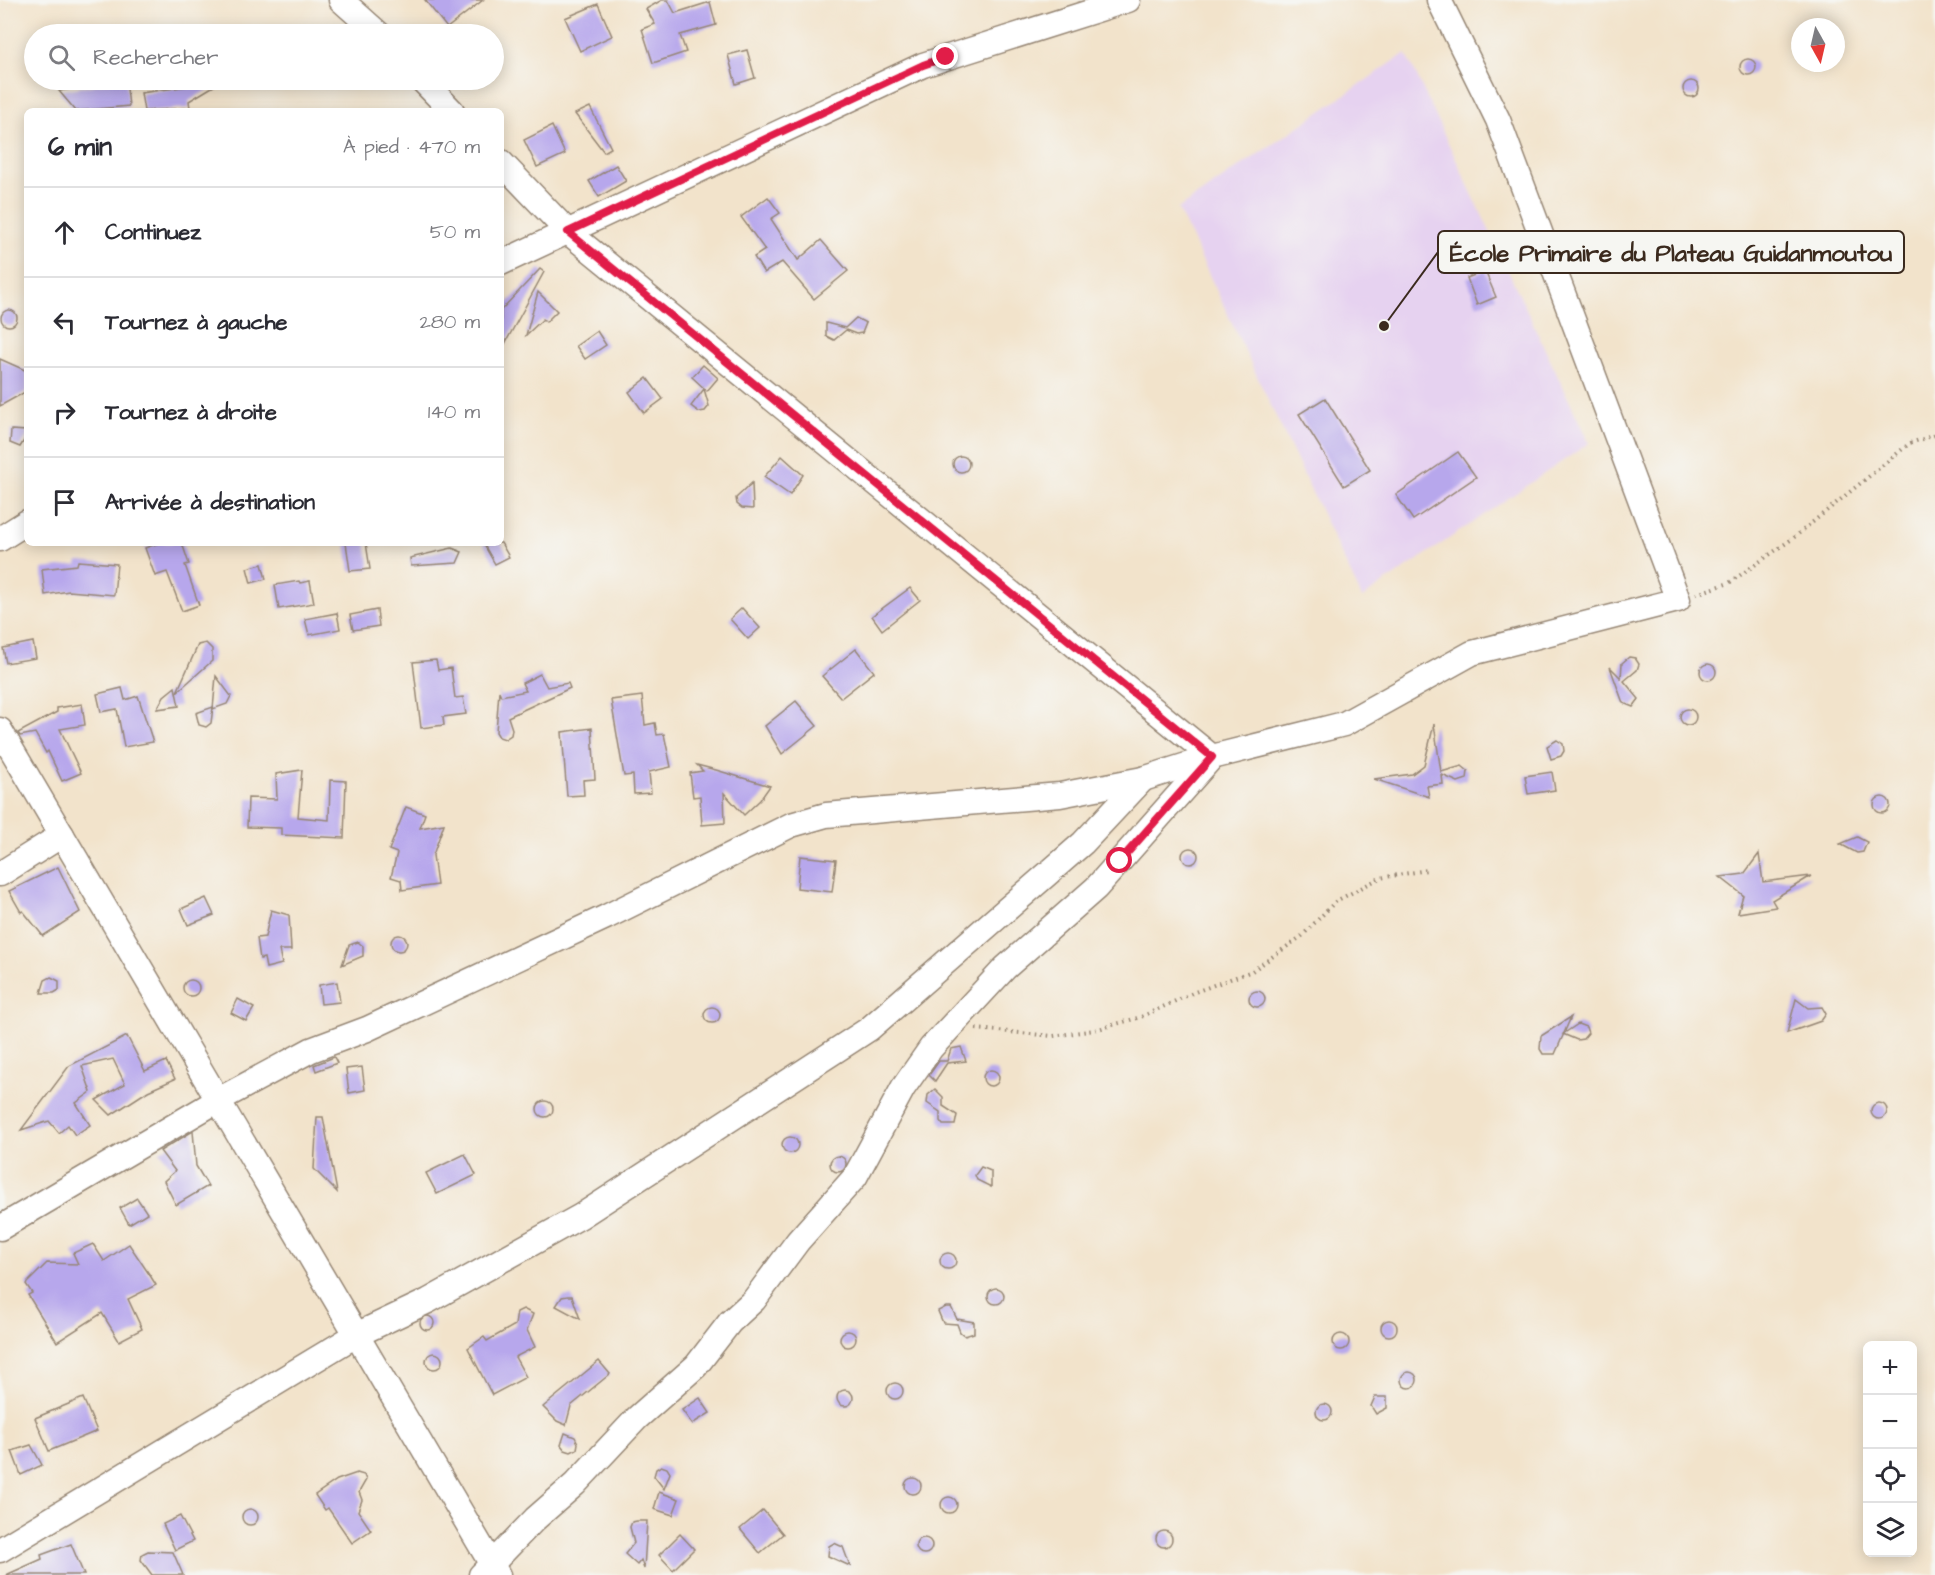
<!DOCTYPE html>
<html lang="fr">
<meta charset="utf-8">
<style>
:root{--surface:#fff;--page:#f2f2f3;--text:#2b2b33;--muted:#7c7c81;--line:#e1e1e2}
body{margin:0;font-family:"Architects Daughter",sans-serif;background:var(--page);color:var(--text)}
.controls{position:absolute;right:18px;bottom:18px;display:grid;overflow:hidden;border-radius:9px;box-shadow:0 3px 15px #0003}
.controls button{width:54px;height:54px;display:grid;place-items:center;padding:0;border:0;border-bottom:2px solid var(--line);background:var(--surface);color:var(--text);font:30px sans-serif}
.compass{position:absolute;left:1791px;top:18px;width:54px;height:54px;border-radius:50%;background:var(--surface);box-shadow:0 3px 15px #0003;rotate:172deg}
.stop{position:absolute;width:18px;height:18px;margin:-14px;border:4px solid #e11d48;border-radius:50%;background:#fff}
.stop.end{background:#e11d48;border-color:#fff;box-shadow:0 2px 6px #0008}
.list{margin:0;padding:0;list-style:none}
h2{display:flex;justify-content:space-between;align-items:center;height:78px;margin:0;padding:0 24px;font-size:26px}
h2 small{font-size:20px;font-weight:400;color:var(--muted)}
.list li{display:grid;grid-template-columns:39px 1fr auto;gap:18px;align-items:center;box-sizing:border-box;height:90px;padding:0 24px;border-top:2px solid var(--line)}
.list b{display:block;font-size:22px;white-space:nowrap}
.list em{font-size:20px;font-style:normal;color:var(--muted)}
.icon{flex:none;width:33px;height:33px;fill:none;stroke:currentColor;stroke-width:2;stroke-linecap:round;stroke-linejoin:round}
.map{position:relative;flex:none;width:1935px;height:1575px;overflow:hidden}
.search{position:absolute;background:var(--surface);box-shadow:0 3px 15px #0003;left:24px;top:24px;width:480px;height:66px;display:flex;align-items:center;gap:15px;box-sizing:border-box;padding:0 21px;border-radius:33px;color:var(--muted);font-size:22px}
.panel{position:absolute;background:var(--surface);box-shadow:0 3px 15px #0003;left:24px;top:108px;width:480px;height:438px;border-radius:9px}
.map>svg:first-child{display:block}
</style>
<div class="map">
<svg width="1935" height="1575" viewBox="0 0 1935 1575">
<rect width="100%" height="100%" fill="#f6f6f2"/>
<filter id="ink" filterUnits="userSpaceOnUse"><feTurbulence type="fractalNoise" baseFrequency=".0167" numOctaves="2"/><feDisplacementMap in="SourceGraphic" scale="12" xChannelSelector="R" yChannelSelector="G"/><feConvolveMatrix kernelMatrix="1 2 1 2 8 2 1 2 1" color-interpolation-filters="sRGB"/></filter>
<filter id="wash" filterUnits="userSpaceOnUse"><feTurbulence type="fractalNoise" baseFrequency=".008" numOctaves="4" result="noise"/><feDisplacementMap in="SourceGraphic" scale="24" xChannelSelector="R" yChannelSelector="G"/><feGaussianBlur stdDeviation="1.35" result="paint"/><feColorMatrix in="noise" values="0 0 0 0 0 0 0 0 0 0 0 0 0 0 0 0 0 1.4 0 .05"/><feComposite in="paint" operator="in"/></filter>
<g filter="url(#wash)">
<rect width="100%" height="100%" fill="#f2e3cb"/>
<path fill="#e6d2f0" d="M1406,53l183,390 -227,155 -184,-389z"/>
<g id="blocks">
<g fill="#b7a7ec">
<path d="M425,0h58l-36,28z"/>
<path d="M662,0h6l7,13 35,-11 6,23 -36,10 6,17 -33,11 -11,-34 13,-5 -9,-15z"/>
<path d="M598,4l14,32 -32,15 -15,-33z"/>
<path d="M747,50l8,28 -19,6 -8,-29z"/>
<circle cx="1748" cy="67" r="8"/>
<path d="M123,80h3l3,26 -53,5 -17,-20z"/>
<circle cx="1691" cy="89" r="8"/>
<path d="M222,81l-33,20 1,7 -46,3 -3,-18z"/>
<path d="M590,107l21,41 -7,4 -29,-38z"/>
<path d="M552,126l13,28 -28,13 -13,-27z"/>
<path d="M616,165l10,16 -27,16 -10,-16z"/>
<path d="M768,197l12,16 -9,6 27,41 23,-20 27,31 -34,28 -32,-37 -18,11 -10,-16 11,-7 -24,-33z"/>
<path d="M540,269l4,3 -43,79v-41z"/>
<path d="M1485,271l11,26 -19,8 -10,-27z"/>
<path d="M538,292l19,19 -11,11 -3,-3 -17,16z"/>
<circle cx="9" cy="318" r="8"/>
<path d="M856,318l10,5 -4,10 -6,1 -10,-4 -12,10 -8,-4v-13l19,5z"/>
<path d="M597,331l9,14 -21,14 -9,-13z"/>
<path d="M0,359l27,12v20l-27,15z"/>
<path d="M703,365l15,13 -11,13 -15,-14z"/>
<path d="M647,378l16,21 -19,14 -15,-21z"/>
<path d="M704,389l5,17 -4,5 -6,1 -8,-6z"/>
<path d="M1325,398l45,72 -26,16 -45,-72z"/>
<path d="M11,430l16,1v5l-7,11 -10,-4z"/>
<path d="M1458,452l18,25 -63,43 -17,-25z"/>
<circle cx="961" cy="464" r="8"/>
<path d="M782,456l21,19 -13,20 -26,-18z"/>
<path d="M752,483l1,26 -11,-1 -5,-4 -1,-6z"/>
<path d="M159,543h23l7,21 -4,1 14,40 -17,6 -15,-39 -12,4 -10,-28z"/>
<path d="M346,543h20l4,26 -20,2z"/>
<path d="M483,543h18l8,14 -14,7z"/>
<path d="M452,548l10,4 -5,11 -46,3 -1,-8z"/>
<path d="M78,561l39,3 -3,31 -45,-4 -24,4 -3,-26 35,-4z"/>
<path d="M262,564l4,15 -15,4 -4,-15z"/>
<path d="M299,581l1,2 10,-2 4,22 -35,6 -4,-24z"/>
<path d="M910,588l10,12 -38,30 -10,-14z"/>
<path d="M742,608l18,20 -12,11 -18,-20z"/>
<path d="M377,610l2,16 -26,4 -3,-15z"/>
<path d="M337,613l3,16 -31,6 -4,-16z"/>
<path d="M33,642l3,16 -30,5 -3,-15z"/>
<path d="M206,643l6,6v12l-35,31 21,-47z"/>
<path d="M856,649l18,23 -33,26 -19,-22z"/>
<path d="M1629,657l6,1 4,6 -2,6 -13,11 15,18 -6,8 -10,-4 -13,-36 11,11 1,-15z"/>
<path d="M436,660l2,10 13,-2 4,30 8,-1 3,17 -23,3 1,8 -23,3 -8,-66z"/>
<circle cx="1708" cy="672" r="8"/>
<path d="M540,674l7,13 21,-4 2,5 -62,29 4,12 -1,6 -6,4 -6,-2 -3,-5 3,-41 2,5 25,-5 -4,-8z"/>
<path d="M216,676l15,20 -4,8 -14,5z"/>
<path d="M175,687l4,19 -22,3 7,-13z"/>
<path d="M122,688l3,12 13,-4 15,46 -29,5 -7,-38 -16,3 -4,-18z"/>
<path d="M642,696l3,29 10,-2 2,12 7,-1 7,33 -22,5 2,21 -17,1 -1,-19 -9,1 -13,-76z"/>
<path d="M796,701l21,25 -35,28 -17,-28z"/>
<path d="M82,704l3,21 -25,4 21,44 -19,8 -14,-30 -2,2 -11,-20 -15,3 -2,-3 39,-21v-4z"/>
<path d="M213,707l-2,16 -5,4 -7,-2 -3,-12z"/>
<circle cx="1688" cy="717" r="8"/>
<path d="M1434,724l7,48 21,-6 6,5 -1,8 -9,3 -16,-7 1,9 -16,2 2,11 -55,-18 38,-5 12,-9z"/>
<path d="M592,728l3,51 -12,1 1,15 -17,1 -5,-64z"/>
<path d="M1557,740l6,4 1,7 -3,5 -10,3 -4,-13z"/>
<path d="M697,765l19,5 54,16 -10,14 -16,15 -20,-22 1,30 -23,2 -2,-29 -7,1 -3,-24 13,-2z"/>
<path d="M302,770l-4,47 31,3 1,-40 16,1 -2,57 -63,-3v-7l-34,-1 1,-29 29,1 -1,-25z"/>
<path d="M1552,772l3,18 -27,4 -3,-18z"/>
<circle cx="1882" cy="805" r="8"/>
<path d="M406,807l19,7 -5,14 24,-4 -11,31 4,30 -35,5 -1,-10 -10,-3 6,-24 -8,-3z"/>
<path d="M1857,837l10,5 -4,10 -6,1 -17,-9z"/>
<circle cx="1190" cy="856" r="8"/>
<path d="M1759,854l4,28 48,-6 -39,24 4,7 -38,6 5,-18 -23,-18 24,-3z"/>
<path d="M800,856l36,4 -4,32 -35,-4z"/>
<path d="M58,867l22,45 -37,24 -20,-25 -2,1 -12,-21z"/>
<path d="M206,898l8,17 -26,10 -7,-16z"/>
<path d="M271,910l18,5 2,35h-12l3,14 -16,4 -2,-10 -4,1 -3,-21 8,-1z"/>
<circle cx="399" cy="943" r="8"/>
<path d="M358,942l5,4v10l-21,9 7,-20z"/>
<path d="M51,977l8,4v9l-5,3h-13l4,-13z"/>
<circle cx="191" cy="988" r="8"/>
<path d="M337,982l3,20 -19,2 -2,-19z"/>
<circle cx="1257" cy="999" r="8"/>
<path d="M238,999l16,9 -8,13 -15,-8z"/>
<path d="M1796,999l12,9 14,-1 4,7 -5,7 -34,12z"/>
<circle cx="712" cy="1015" r="8"/>
<path d="M1571,1017l-16,37h-12l-3,-5 1,-13z"/>
<path d="M1578,1024l8,3 2,6 -5,6 -6,1 -14,-6z"/>
<path d="M127,1036l18,35 21,-10 9,18 -27,12 -37,24 -15,-15 29,-16 -12,-25 -31,7 9,26 -15,11 14,22 -15,10 -7,-10 -9,8 -10,-12 -28,9 48,-64z"/>
<path d="M961,1047l5,14 -19,2 -12,18 -6,-6 10,-14h8l4,-12z"/>
<path d="M334,1057l3,6 -21,8 -2,-6z"/>
<path d="M362,1067l3,23 -16,3 -3,-24z"/>
<circle cx="991" cy="1078" r="8"/>
<path d="M935,1089l8,8v9l14,9 -2,10h-12l-3,-4v-9l-13,-9 1,-8z"/>
<circle cx="545" cy="1109" r="8"/>
<circle cx="1879" cy="1111" r="8"/>
<path d="M317,1117h6l14,75 -23,-23z"/>
<path d="M193,1131l3,35 12,20 -32,19 -12,-24 11,-10 -15,-20z"/>
<circle cx="790" cy="1145" r="8"/>
<path d="M465,1154l11,21 -39,19 -11,-21z"/>
<circle cx="838" cy="1164" r="8"/>
<path d="M981,1167l10,4v16l-14,-7 -2,-5z"/>
<path d="M137,1198l10,15 -18,11 -9,-16z"/>
<path d="M93,1244l11,17 25,-17 22,33 5,8 -28,14 14,30 -23,12 -17,-28 -45,29 -29,-47 4,-2 -6,-9 21,-21 31,1 -5,-11z"/>
<circle cx="948" cy="1261" r="8"/>
<circle cx="996" cy="1296" r="8"/>
<path d="M568,1296h4l8,23 -24,-13 6,-9z"/>
<path d="M946,1307h5l6,12 17,3v11l-9,3 -5,-4 -3,-8 -14,-1 -5,-12z"/>
<path d="M523,1309l10,5 -6,16 8,17 -20,10 11,20 -34,18 -24,-47 16,-11 3,4 28,-16 2,-13z"/>
<circle cx="427" cy="1323" r="7"/>
<circle cx="1389" cy="1328" r="8"/>
<circle cx="848" cy="1339" r="8"/>
<circle cx="1341" cy="1342" r="8"/>
<circle cx="434" cy="1361" r="8"/>
<path d="M599,1361l11,13 -39,32 -5,19 -9,-4 -14,-14z"/>
<circle cx="1409" cy="1380" r="8"/>
<circle cx="895" cy="1391" r="8"/>
<circle cx="845" cy="1398" r="8"/>
<path d="M1375,1397h12v11l-11,6 -5,-8z"/>
<path d="M83,1398l14,33 -48,20 -14,-33z"/>
<path d="M700,1398l10,15 -18,11 -10,-14z"/>
<circle cx="1324" cy="1412" r="8"/>
<path d="M565,1433l10,4 3,6 -1,6 -6,3 -6,-2 -4,-5z"/>
<path d="M31,1445l11,20 -21,10 -9,-24z"/>
<path d="M661,1466l6,2 3,5 -6,16 -10,-13 2,-7z"/>
<path d="M357,1473l7,2 2,5 -7,12 3,8 -4,11 13,19 -19,13 -24,-35 -3,2 -10,-15 22,-15z"/>
<circle cx="913" cy="1486" r="8"/>
<path d="M659,1492l20,7 -6,16 -19,-6z"/>
<circle cx="949" cy="1505" r="8"/>
<circle cx="250" cy="1517" r="8"/>
<path d="M763,1510l20,24 -23,19 -20,-24z"/>
<path d="M180,1516l13,25 -18,9 -12,-26z"/>
<path d="M637,1521h10l-3,48 -3,-9 -4,5 -12,-11 9,-11 -4,-16 2,-5z"/>
<circle cx="1164" cy="1539" r="8"/>
<path d="M680,1534l14,15 -21,21 -14,-15z"/>
<circle cx="924" cy="1546" r="8"/>
<path d="M834,1543l9,4 7,19 -22,-10 1,-10z"/>
<path d="M71,1544l13,31h-78l36,-16 -1,-4z"/>
<path d="M148,1551l25,1 10,23h-31l-11,-15 1,-6z"/>
</g>
</g>
</g>
<g filter="url(#ink)">
<use href="#blocks" fill-opacity="0" stroke="#968674" stroke-width="1.5"/>
<g fill="none" stroke-linecap="round" stroke-linejoin="round">
<g stroke="#968674" stroke-width="27">
<g id="street">
<path d="M341,0l38,34"/>
<path d="M422,80l30,31"/>
<path d="M501,263l422,-198 205,-65"/>
<path d="M0,539l27,-17"/>
<path d="M0,730l498,845"/>
<path d="M0,874l62,-39"/>
<path d="M0,1228l220,-129 91,-49 56,-21 239,-112 185,-92 35,-10 234,-20 83,-16 69,-22 132,-33 128,-71 206,-53 -180,-480 -59,-120"/>
<path d="M0,1550l356,-215 72,-34 153,-85 288,-187 214,-186 60,-64"/>
<path d="M481,1575l54,-56 40,-35 62,-66 59,-52 34,-44 24,-22 44,-59 57,-64 48,-89 28,-40 74,-80 91,-80 116,-131 -644,-525 -67,-70"/>
</g>
</g>
<g stroke="#968674" stroke-width="4" stroke-dasharray="1.5 4.5" stroke-linecap="butt">
<path d="M1696,594l33,-11 63,-44 118,-96 25,-8"/>
<path d="M976,1029l77,7 42,-6 46,-13 54,-25 57,-21 50,-35 34,-35 44,-23 47,-8"/>
</g>
<use href="#street" stroke="#fff" stroke-width="24"/>
</g>
</g>
<g fill="none" stroke-linecap="round" stroke-linejoin="round" filter="url(#ink)">
<path stroke="#e11d48" stroke-width="8" d="M946,57l-23,8 -355,167 644,525 -92,104"/>
</g>
<path fill="none" stroke="#3b2a1e" stroke-width="2" d="M1384 326L1438 252"/>
<circle fill="#3b2a1e" stroke="#f6f6f2" stroke-width="2" cx="1384" cy="326" r="6"/>
<rect fill="#f6f6f2" stroke="#3b2a1e" stroke-width="2" x="1438" y="231" width="466" height="42" rx="6"/>
<g font-size="24" text-anchor="middle" font-weight="bold" fill="#3b2a1e">
<text x="1671" y="261">École Primaire du Plateau Guidanmoutou</text>
</g>
</svg>
<div class="controls">
<button>+</button>
<button>−</button>
<button><svg class="icon" aria-label="locate" viewBox="0 0 24 24"><circle cx="12" cy="12" r="6"/><path d="M12 2v4M12 18v4M2 12h4M18 12h4"/></svg></button>
<button><svg class="icon" aria-label="layers" viewBox="0 0 24 24"><path d="M12 4l9 5-9 5-9-5zM3 14l9 5 9-5"/></svg></button>
</div>
<svg class="compass" viewBox="-18 -18 36 36"><path d="M0-13l5 13h-10z" fill="#e53935"/><path d="M0 13l5-13h-10z" fill="#7c7c81"/></svg>
<div class="stop" style="left:1120px;top:861px"></div>
<div class="stop end" style="left:946px;top:57px"></div>
<div class="search"><svg class="icon" aria-label="search" viewBox="0 0 24 24"><circle cx="10" cy="10" r="6"/><path d="M15 15l6 6"/></svg>Rechercher</div>
<section class="panel">
<h2>6 min<small>À pied · 470 m</small></h2>
<ul class="list">
<li><svg class="icon" aria-label="ahead" viewBox="0 0 24 24"><path d="M12 20V5M6 11l6-6 6 6"/></svg><div><b>Continuez</b></div><em>50 m</em></li>
<li><svg class="icon" aria-label="left" viewBox="0 0 24 24"><path d="M17 20v-9H6M10 6l-5 5 5 5"/></svg><div><b>Tournez à gauche</b></div><em>280 m</em></li>
<li><svg class="icon" aria-label="right" viewBox="0 0 24 24"><path d="M7 20v-9h11M14 6l5 5-5 5"/></svg><div><b>Tournez à droite</b></div><em>140 m</em></li>
<li><svg class="icon" aria-label="arrive" viewBox="0 0 24 24"><path d="M6 21V4h12l-3 4 3 4H6"/></svg><div><b>Arrivée à destination</b></div></li>
</ul>
</section>
</div>
